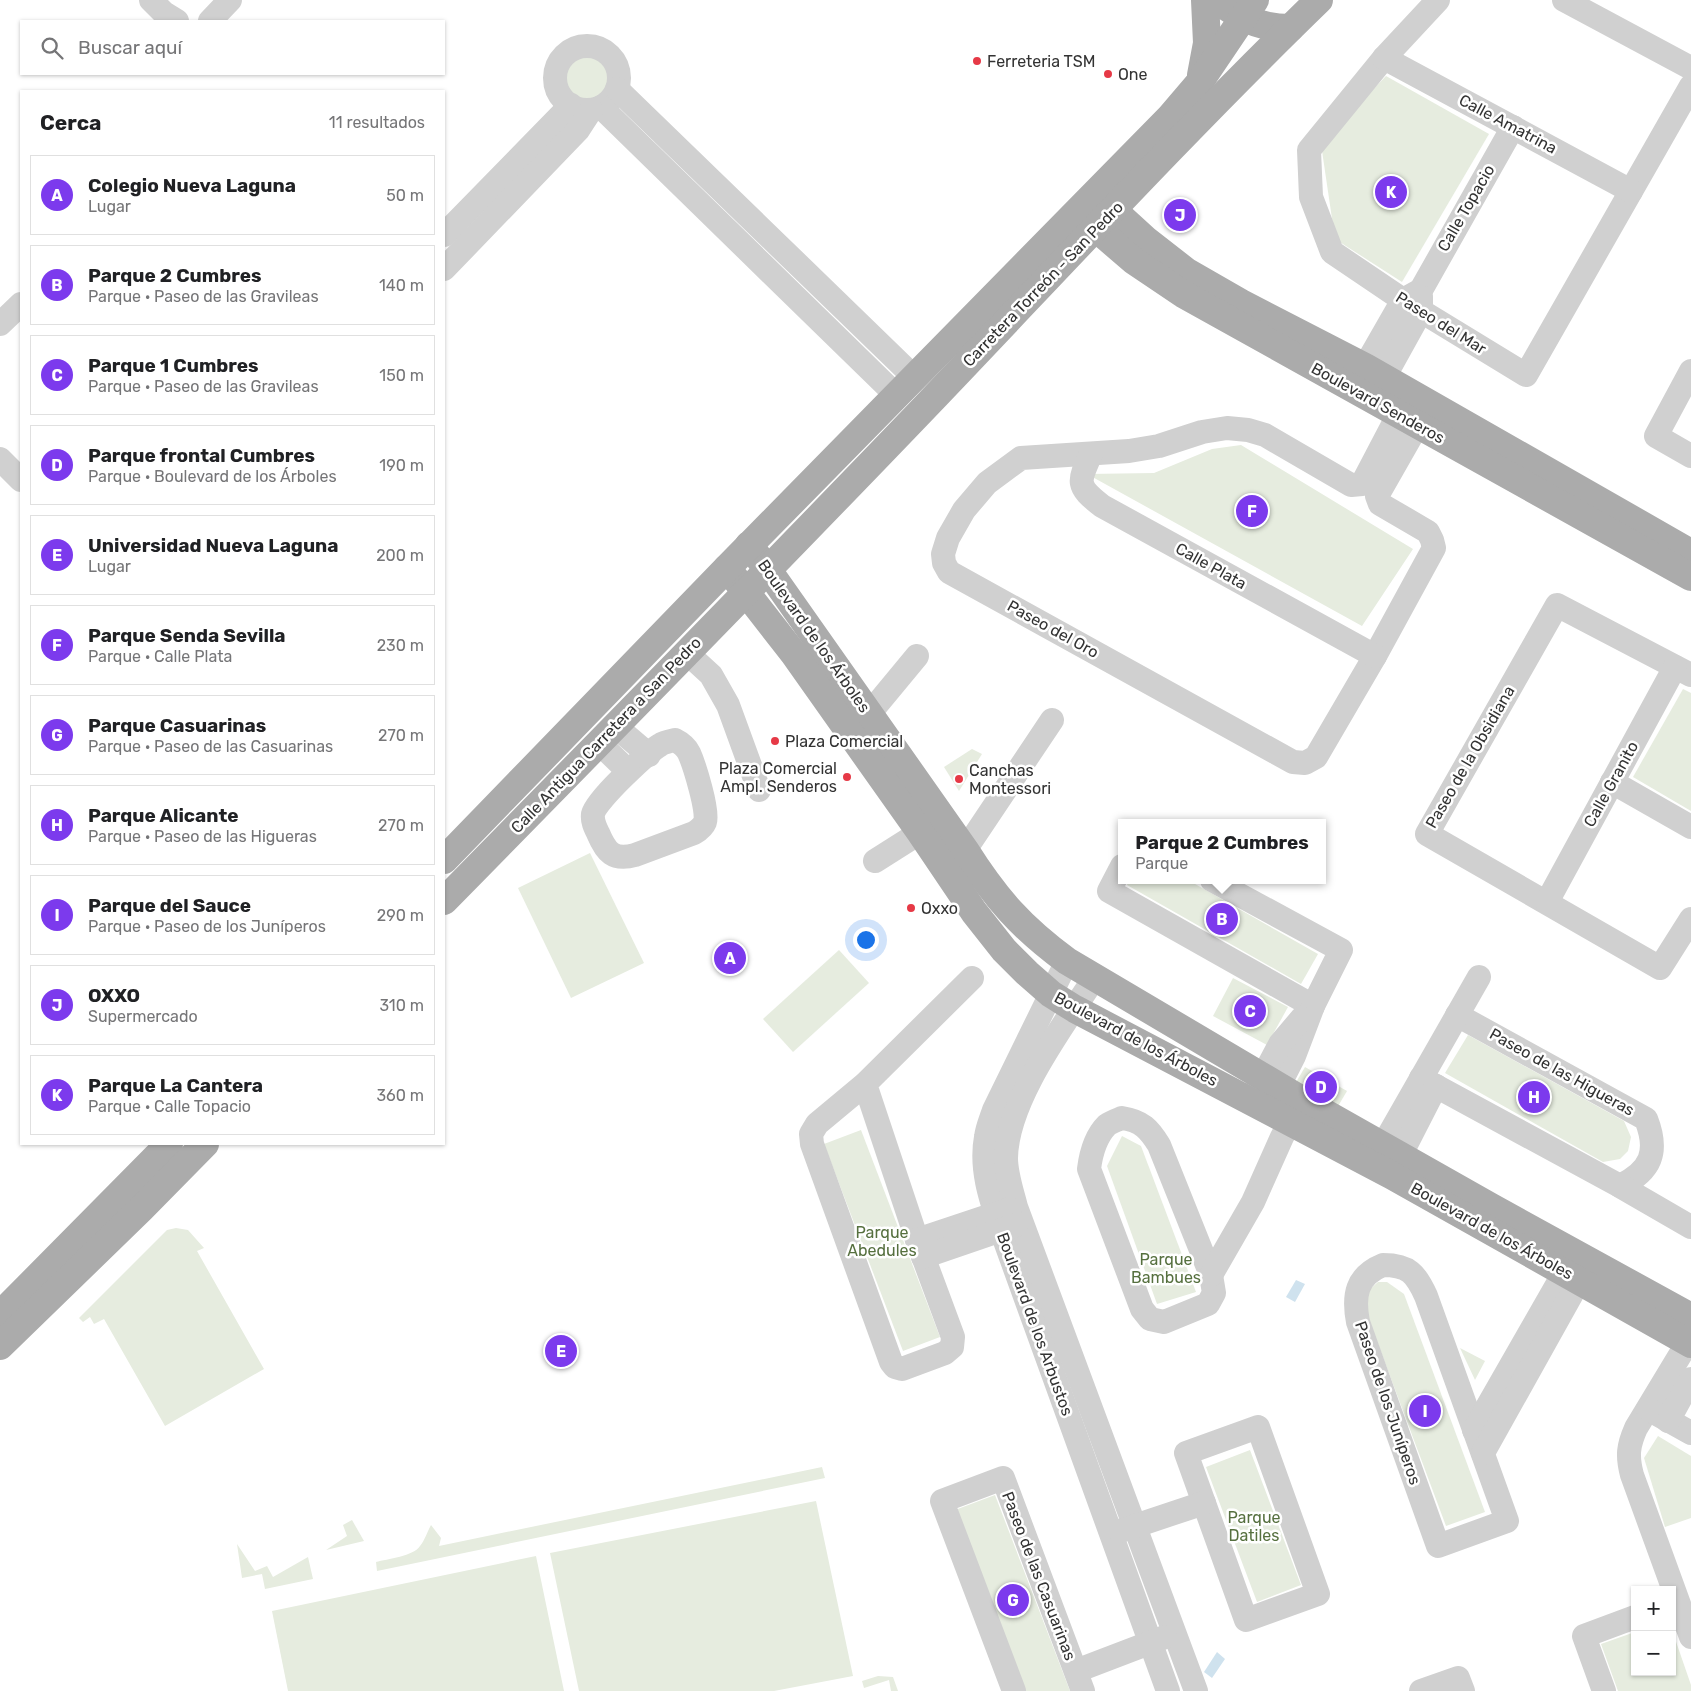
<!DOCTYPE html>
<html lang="es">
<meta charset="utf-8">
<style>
:root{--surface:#fff;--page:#f6f6f6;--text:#202124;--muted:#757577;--line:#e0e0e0;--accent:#7c3aed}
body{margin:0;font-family:Rubik,sans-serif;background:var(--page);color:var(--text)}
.controls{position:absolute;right:15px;bottom:15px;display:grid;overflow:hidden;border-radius:0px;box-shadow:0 1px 4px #0004}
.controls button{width:45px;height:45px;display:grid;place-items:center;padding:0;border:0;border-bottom:1px solid var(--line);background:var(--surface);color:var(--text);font:25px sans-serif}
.you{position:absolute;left:865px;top:939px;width:18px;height:18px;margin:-12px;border:4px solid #fff;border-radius:50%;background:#1a73e8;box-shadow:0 0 0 8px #1a73e833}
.badge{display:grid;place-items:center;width:32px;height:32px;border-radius:50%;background:var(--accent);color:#fff;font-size:16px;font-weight:700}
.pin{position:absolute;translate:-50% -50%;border:2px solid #fff;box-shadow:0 1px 5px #0006}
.popup{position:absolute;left:1118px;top:819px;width:208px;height:65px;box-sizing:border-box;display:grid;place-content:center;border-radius:0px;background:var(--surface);filter:drop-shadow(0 1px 4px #0005);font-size:16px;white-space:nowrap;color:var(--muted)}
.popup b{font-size:19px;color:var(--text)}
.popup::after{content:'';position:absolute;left:50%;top:100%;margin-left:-10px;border:10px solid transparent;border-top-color:var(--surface)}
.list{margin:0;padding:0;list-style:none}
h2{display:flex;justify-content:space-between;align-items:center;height:65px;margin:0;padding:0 20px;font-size:21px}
h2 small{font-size:16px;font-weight:400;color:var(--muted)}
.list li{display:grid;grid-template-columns:32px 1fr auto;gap:15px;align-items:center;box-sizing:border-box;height:80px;margin:0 10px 10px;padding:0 10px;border:1px solid var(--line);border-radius:0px}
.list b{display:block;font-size:19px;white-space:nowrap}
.list p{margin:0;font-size:16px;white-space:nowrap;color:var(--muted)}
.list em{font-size:16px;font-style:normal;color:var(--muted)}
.icon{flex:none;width:28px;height:28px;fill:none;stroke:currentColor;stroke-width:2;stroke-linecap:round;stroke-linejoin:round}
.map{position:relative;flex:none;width:1691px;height:1691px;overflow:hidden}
.search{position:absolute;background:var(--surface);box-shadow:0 1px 4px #0004;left:20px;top:20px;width:425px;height:55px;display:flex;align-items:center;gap:12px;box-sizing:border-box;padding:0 18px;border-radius:0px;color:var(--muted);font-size:19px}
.panel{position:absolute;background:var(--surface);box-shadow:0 1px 4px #0004;left:20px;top:90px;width:425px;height:1055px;border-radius:0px}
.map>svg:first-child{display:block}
</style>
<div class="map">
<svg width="1691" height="1691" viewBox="0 0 1691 1691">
<rect width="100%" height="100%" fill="#fff"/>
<g fill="#e6ecdf">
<circle cx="587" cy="77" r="23"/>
<path d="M1386,76l103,58 -87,148 -67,-43 -14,-95z"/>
<path d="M1241,445l172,104 -51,77 -275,-152 67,-1 58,-24z"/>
<path d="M1683,689l8,4v118l-58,-34z"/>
<path d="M972,749l10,5 -23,37 -15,-24z"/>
<path d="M590,853l54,110 -73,35 -53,-110z"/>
<path d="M1129,880h59l130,74 -17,30 -174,-99z"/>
<path d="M839,950l30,33 -76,69 -30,-33z"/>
<path d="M1233,978l55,29 -21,38 -54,-29z"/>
<path d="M1468,1035l156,86 7,16 -3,14 -8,8 -17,3 -158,-89z"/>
<path d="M1305,1067l42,24 -10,17 -42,-24z"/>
<path d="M861,1130l79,207 -37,14 -79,-207z"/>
<path d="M1122,1136l19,10 55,146 -39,12 -50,-138z"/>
<path d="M176,1228l12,2 16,18 -7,3 67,118 -99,57 -61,-107 -10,5 -4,-7 -7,5 -4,-4 88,-88z"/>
<path d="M1378,1282h9l17,12 81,218 -39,14 -81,-217 3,-18z"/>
<path d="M1460,1348l25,13 -10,19z"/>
<path d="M1658,1436l33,20v62l-26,9 -21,-69z"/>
<path d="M1250,1450l51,135 -44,17 -51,-135z"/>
<path d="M822,1467l3,11 -448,93 -1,-9c11,-3 38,-6 44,-16 5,-6 7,-14 11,-21l10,13 -2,8z"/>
<path d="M995,1495l75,196h-46l-69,-181z"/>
<path d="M816,1501l37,175 -79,15h-195l-29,-138z"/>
<path d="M352,1520l12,21 -38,9 21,-14 -4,-11z"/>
<path d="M237,1544l18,27 12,-5 6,11 35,-20 5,22 -48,10 -3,-15 -20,4z"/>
<path d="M536,1556l28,135h-276l-16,-80z"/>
<path d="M1672,1630l19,55v6h-73l-17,-47 34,-12v40h37z"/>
<path d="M878,1676l15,1 5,14h-7l-2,-11 -25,8 -2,-7z"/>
</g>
<g fill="#cfe2ee">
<path d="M1296,1280l9,4 -10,18 -9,-5z"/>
<path d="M1217,1652l8,7 -13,19 -8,-6z"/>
</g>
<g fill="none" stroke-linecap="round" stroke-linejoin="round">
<g stroke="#d0d0d0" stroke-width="24">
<path d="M151,0l13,13 13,8"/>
<path d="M1438,0l-54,58 -75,92 2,47 21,55 71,48 123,75 165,-289"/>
<path d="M1564,0l127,68"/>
<path d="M210,21l20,-21"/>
<circle cx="587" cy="78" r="32"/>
<path d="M1384,58l247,133"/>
<path d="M617,89l297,288"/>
<path d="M601,107l295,288"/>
<path d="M444,235l127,-130"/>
<path d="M444,269l134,-139 13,-20"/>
<path d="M0,324l21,-20"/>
<path d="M1691,371l-35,65 35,20"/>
<path d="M1356,382l47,-82 18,-10 92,-163"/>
<path d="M1375,394l46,-83v-14"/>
<path d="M1407,398l-45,86 -11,1 -86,-50 -17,-5 -21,-2 -25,4 -43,14 -30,5 -108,7 -34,25 -23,27 -16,28 -5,16 1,9 5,9 344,190 12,1 11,-6 59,-101 59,-108 -2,-8 -4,-8 -48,-28 -3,-8 49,-86"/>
<path d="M1091,454c-13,28 -15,32 11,52l273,150"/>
<path d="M0,459l21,21"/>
<path d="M687,653l24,22 17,30 31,85"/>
<path d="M1691,675l-134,-70 -130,229 233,134 31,-49"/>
<path d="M869,714l48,-58"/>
<path d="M615,726l34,29"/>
<path d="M675,740c6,3 11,7 14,13 5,11 20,59 16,69 -2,5 -6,8 -11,11l-59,22c-22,6 -29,-3 -37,-22 -3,-6 -6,-12 -5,-19 3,-14 54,-61 67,-69 4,-3 10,-4 15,-5z"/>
<path d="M599,743l29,28"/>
<path d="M1612,782l79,45"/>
<path d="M965,850l87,-130"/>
<path d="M875,861l60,-38"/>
<path d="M1122,866l-13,25 204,115"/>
<path d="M1212,880l129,70 -28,56 -19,50 -24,47"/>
<path d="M1547,902l128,-235"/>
<path d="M1067,961l-73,149c-3,9 -7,18 -8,27 -6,32 5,63 15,93l167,461"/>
<path d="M1095,977c-31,48 -88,122 -89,181 0,16 6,33 10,49l180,484"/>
<path d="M1457,1015l189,104c13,33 5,52 -26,67"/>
<path d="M1421,1078l199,108 71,41"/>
<path d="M865,1084l52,156 36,97 -1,10 -7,6 -43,16 -7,-2 -4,-5 -79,-218 -1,-10 6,-10 48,-40 107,-106"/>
<path d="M1254,1093l26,-49 22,-26"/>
<path d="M1122,1118c20,3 27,11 37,27l52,130 3,18 -6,11 -44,18 -14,-3 -8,-10 -53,-140c2,-16 7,-33 18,-44 4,-3 10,-5 15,-7z"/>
<path d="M1374,1161l105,-184"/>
<path d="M1392,1172l44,-86"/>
<path d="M917,1240l93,-31"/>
<path d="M923,1257l93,-32"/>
<path d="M1383,1265c26,0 33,9 43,31l81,225 -69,25 -80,-224c-5,-26 -2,-46 25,-57z"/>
<path d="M1211,1275l42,-73 29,-65 17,-31"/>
<path d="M1691,1337l-55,91c-8,18 -9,28 -4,47l59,162"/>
<path d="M1648,1409l43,24"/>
<path d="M1668,1421l23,-42"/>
<path d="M1258,1427l60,167 -72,26 -60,-167z"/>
<path d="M1474,1430l99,-173"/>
<path d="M1483,1453l105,-188"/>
<path d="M1120,1531l84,-28"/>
<path d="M1076,1671l89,-34"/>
<path d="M1014,1691l-72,-190 61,-23 80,213"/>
<path d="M1421,1691l37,-13 5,13"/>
<path d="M1604,1691l-20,-55 51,-19"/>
</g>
<g stroke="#ababab" stroke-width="28">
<path d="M1217,0c24,18 42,28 73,28"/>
<path d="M1201,75l6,-32 -2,-43"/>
<path d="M1100,198l46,42 41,32 54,31 124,64 326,186"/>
<path d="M1083,217l51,44 49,33 508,283"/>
<path d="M749,545l19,25 197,280c31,49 56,77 102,111l235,139 189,107 200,110"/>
<path d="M727,568l67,86 126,178 54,80 30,38 23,23 24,21 24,15 316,166 300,169"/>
<path d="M444,860l283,-292 443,-451 29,-34 56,-83"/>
<path d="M444,901c162,-165 324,-330 484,-497 130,-136 257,-274 391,-404"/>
<path d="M0,1315l169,-171"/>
<path d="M0,1346l142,-138 63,-64"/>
</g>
</g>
<g fill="#e63946" stroke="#fff" stroke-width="2">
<circle cx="977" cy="61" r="5"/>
<circle cx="1108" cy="74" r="5"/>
<circle cx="775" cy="741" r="5"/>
<circle cx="847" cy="777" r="5"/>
<circle cx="959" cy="779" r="5"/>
<circle cx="911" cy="908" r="5"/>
</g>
<g text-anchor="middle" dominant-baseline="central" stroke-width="5" stroke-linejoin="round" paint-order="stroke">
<g font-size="16" fill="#333" stroke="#fff" text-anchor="start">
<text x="987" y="61">Ferreteria TSM</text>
<text x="1118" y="74">One</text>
<text x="785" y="741">Plaza Comercial</text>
<text x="837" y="768" text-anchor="end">Plaza Comercial<tspan x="837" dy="18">Ampl. Senderos</tspan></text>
<text x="969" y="770">Canchas<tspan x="969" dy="18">Montessori</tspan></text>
<text x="921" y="908">Oxxo</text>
</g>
<g font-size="16" fill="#333" stroke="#fff">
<text transform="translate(1508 124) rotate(28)">Calle Amatrina</text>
<text transform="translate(1466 208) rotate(-60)">Calle Topacio</text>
<text transform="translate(1043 284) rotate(-46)">Carretera Torreón - San Pedro</text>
<text transform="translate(1441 323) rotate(32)">Paseo del Mar</text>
<text transform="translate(1378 403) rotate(29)">Boulevard Senderos</text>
<text transform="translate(1211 566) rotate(29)">Calle Plata</text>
<text transform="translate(1053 629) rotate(29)">Paseo del Oro</text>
<text transform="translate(814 636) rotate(55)">Boulevard de los Árboles</text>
<text transform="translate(606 735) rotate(-46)">Calle Antigua Carretera a San Pedro</text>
<text transform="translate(1470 757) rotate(-60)">Paseo de la Obsidiana</text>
<text transform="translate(1611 784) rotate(-61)">Calle Granito</text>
<text transform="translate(1136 1039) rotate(28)">Boulevard de los Árboles</text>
<text transform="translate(1562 1072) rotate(29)">Paseo de las Higueras</text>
<text transform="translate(1492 1231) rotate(29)">Boulevard de los Árboles</text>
<text transform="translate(1035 1324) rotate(70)">Boulevard de los Arbustos</text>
<text transform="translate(1388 1403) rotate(71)">Paseo de los Juníperos</text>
<text transform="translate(1039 1576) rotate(69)">Paseo de las Casuarinas</text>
</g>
<g font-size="16" fill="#56703f" stroke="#fff">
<text x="882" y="1232">Parque<tspan x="882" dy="18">Abedules</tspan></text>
<text x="1166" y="1259">Parque<tspan x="1166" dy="18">Bambues</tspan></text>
<text x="1254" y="1517">Parque<tspan x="1254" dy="18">Datiles</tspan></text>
</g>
</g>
</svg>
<div class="controls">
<button>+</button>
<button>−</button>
</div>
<div class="you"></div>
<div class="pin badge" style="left:730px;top:958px">A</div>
<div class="pin badge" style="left:1222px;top:919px">B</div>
<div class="popup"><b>Parque 2 Cumbres</b>Parque</div>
<div class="pin badge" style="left:1250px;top:1011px">C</div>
<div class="pin badge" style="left:1321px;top:1087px">D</div>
<div class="pin badge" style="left:561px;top:1351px">E</div>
<div class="pin badge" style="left:1252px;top:511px">F</div>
<div class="pin badge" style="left:1013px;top:1600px">G</div>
<div class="pin badge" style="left:1534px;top:1097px">H</div>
<div class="pin badge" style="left:1425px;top:1411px">I</div>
<div class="pin badge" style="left:1180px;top:215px">J</div>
<div class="pin badge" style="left:1391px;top:192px">K</div>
<div class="search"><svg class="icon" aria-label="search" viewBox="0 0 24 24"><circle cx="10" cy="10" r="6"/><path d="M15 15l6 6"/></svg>Buscar aquí</div>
<section class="panel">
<h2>Cerca<small>11 resultados</small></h2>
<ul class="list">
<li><span class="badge">A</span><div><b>Colegio Nueva Laguna</b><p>Lugar</p></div><em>50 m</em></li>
<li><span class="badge">B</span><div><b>Parque 2 Cumbres</b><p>Parque · Paseo de las Gravileas</p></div><em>140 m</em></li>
<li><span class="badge">C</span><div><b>Parque 1 Cumbres</b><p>Parque · Paseo de las Gravileas</p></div><em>150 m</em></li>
<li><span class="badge">D</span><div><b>Parque frontal Cumbres</b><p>Parque · Boulevard de los Árboles</p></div><em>190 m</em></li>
<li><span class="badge">E</span><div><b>Universidad Nueva Laguna</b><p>Lugar</p></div><em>200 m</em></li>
<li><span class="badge">F</span><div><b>Parque Senda Sevilla</b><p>Parque · Calle Plata</p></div><em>230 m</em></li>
<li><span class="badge">G</span><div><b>Parque Casuarinas</b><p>Parque · Paseo de las Casuarinas</p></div><em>270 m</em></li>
<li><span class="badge">H</span><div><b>Parque Alicante</b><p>Parque · Paseo de las Higueras</p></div><em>270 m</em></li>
<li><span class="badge">I</span><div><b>Parque del Sauce</b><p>Parque · Paseo de los Juníperos</p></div><em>290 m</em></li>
<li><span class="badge">J</span><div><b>OXXO</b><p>Supermercado</p></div><em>310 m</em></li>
<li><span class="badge">K</span><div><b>Parque La Cantera</b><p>Parque · Calle Topacio</p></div><em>360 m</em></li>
</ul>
</section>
</div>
